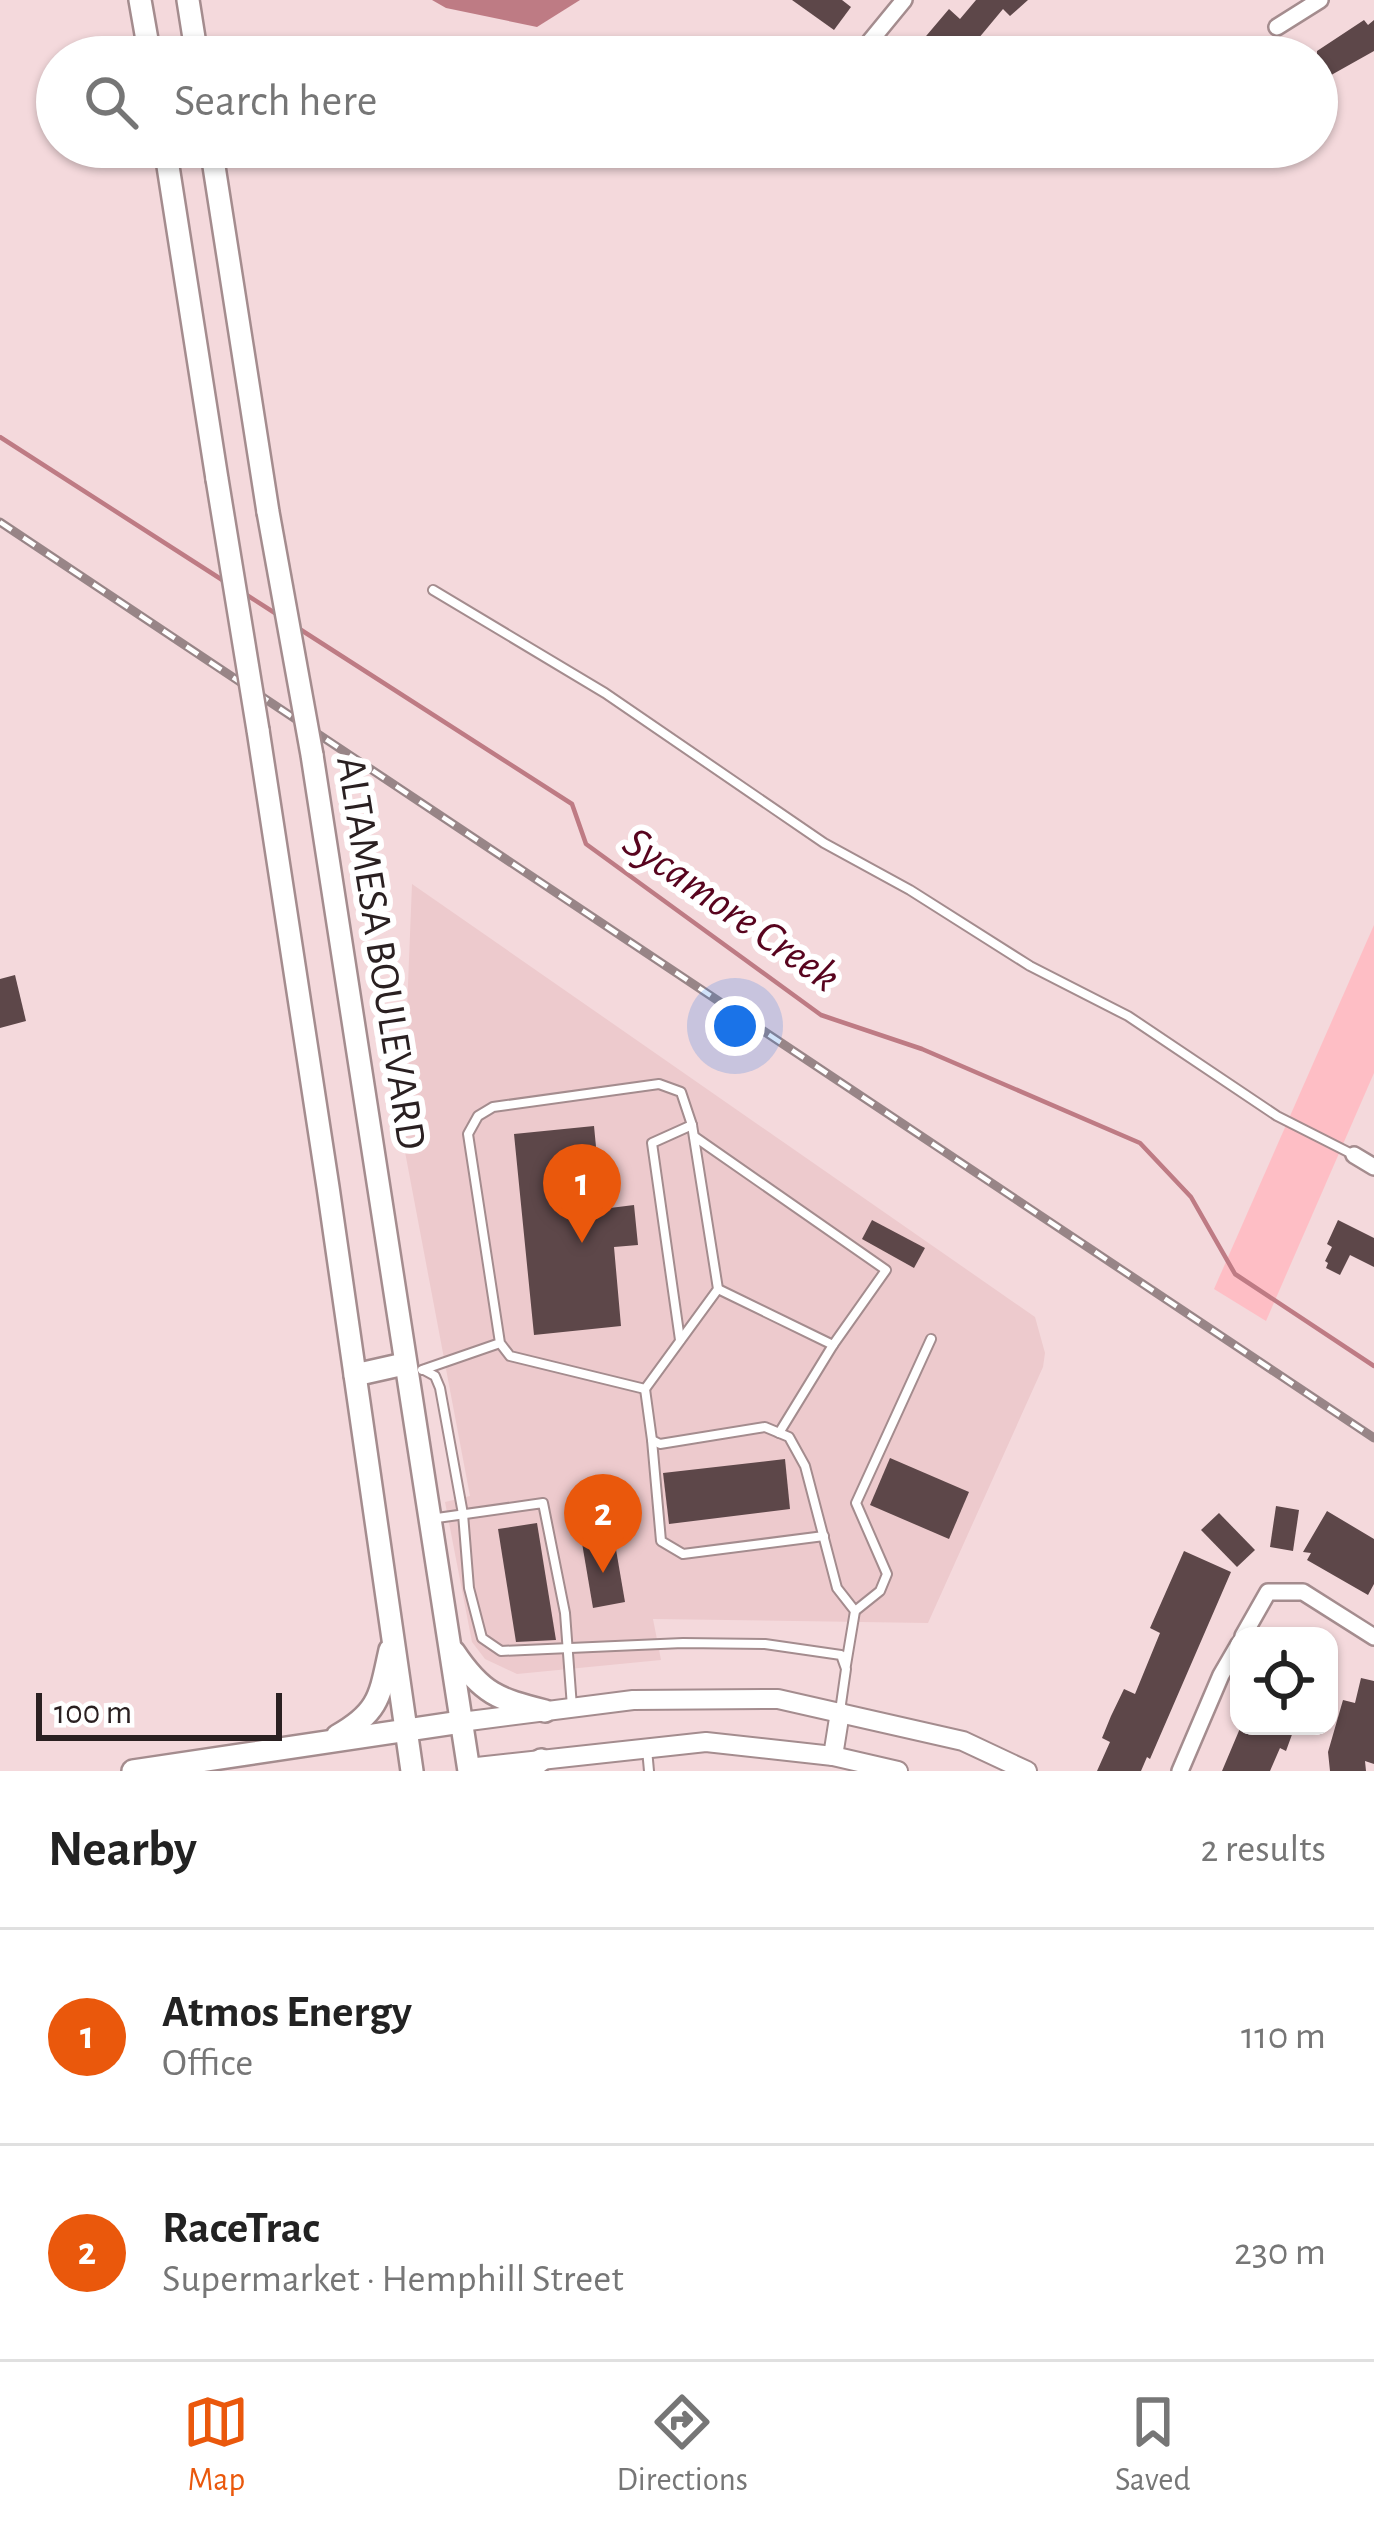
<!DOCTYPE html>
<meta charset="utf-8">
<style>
:root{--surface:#fff;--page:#f6f6f6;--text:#222;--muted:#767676;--line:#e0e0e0;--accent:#ea580c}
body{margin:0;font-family:"Alegreya Sans",sans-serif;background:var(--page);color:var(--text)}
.controls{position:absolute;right:36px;bottom:36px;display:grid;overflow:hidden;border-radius:24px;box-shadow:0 3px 9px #0004}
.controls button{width:108px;height:108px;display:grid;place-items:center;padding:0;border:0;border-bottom:3px solid var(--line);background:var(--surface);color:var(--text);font:60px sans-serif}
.scale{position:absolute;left:36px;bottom:30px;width:246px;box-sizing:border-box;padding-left:12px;border:6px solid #2a2021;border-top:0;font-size:33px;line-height:42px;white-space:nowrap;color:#2a2021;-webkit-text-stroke:9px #fff;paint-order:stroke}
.you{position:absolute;left:735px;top:1026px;width:42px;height:42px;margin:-30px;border:9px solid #fff;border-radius:50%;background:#1a73e8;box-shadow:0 0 0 18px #1a73e833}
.badge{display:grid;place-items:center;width:78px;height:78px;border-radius:50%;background:var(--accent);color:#fff;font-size:39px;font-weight:700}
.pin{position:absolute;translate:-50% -99px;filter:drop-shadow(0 3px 6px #0008)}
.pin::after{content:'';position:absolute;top:63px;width:42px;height:36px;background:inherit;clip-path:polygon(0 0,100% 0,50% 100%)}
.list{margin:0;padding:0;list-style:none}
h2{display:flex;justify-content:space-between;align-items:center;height:156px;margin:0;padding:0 48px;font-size:51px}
h2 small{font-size:39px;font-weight:400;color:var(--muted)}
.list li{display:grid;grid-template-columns:78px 1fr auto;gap:36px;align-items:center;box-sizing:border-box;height:216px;padding:0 48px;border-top:3px solid var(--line)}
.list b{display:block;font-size:45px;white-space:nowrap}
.list p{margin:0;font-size:39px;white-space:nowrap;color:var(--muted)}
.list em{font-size:39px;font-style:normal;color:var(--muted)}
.icon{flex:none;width:66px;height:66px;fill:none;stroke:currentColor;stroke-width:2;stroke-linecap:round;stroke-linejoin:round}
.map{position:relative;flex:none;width:1374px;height:1771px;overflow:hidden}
.search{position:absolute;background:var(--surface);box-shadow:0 3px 9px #0004;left:36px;right:36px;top:36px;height:132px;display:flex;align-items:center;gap:30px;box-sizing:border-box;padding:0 42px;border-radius:66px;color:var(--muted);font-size:45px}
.sheet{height:588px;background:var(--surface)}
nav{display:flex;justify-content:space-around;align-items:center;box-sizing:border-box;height:168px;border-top:3px solid var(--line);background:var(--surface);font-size:33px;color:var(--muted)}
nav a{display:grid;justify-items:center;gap:6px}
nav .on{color:var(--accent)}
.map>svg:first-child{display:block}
</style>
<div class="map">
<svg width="1374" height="1771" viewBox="0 0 1374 1771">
<rect width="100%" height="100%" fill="#f4d9dc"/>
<path fill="#edcacd" d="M412,884l623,433 10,36 -2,14 -115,256 -275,-4 8,41 -144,14 -32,-15 -13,-17 -27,-140 25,-6 -68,-360z"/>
<path fill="#febec5" d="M1374,925v148l-108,248 -52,-32z"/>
<path fill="#be7b84" d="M432,0h148l-43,27 -91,-19z"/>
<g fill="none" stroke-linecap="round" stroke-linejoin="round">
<g stroke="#be7b84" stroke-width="4.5">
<path d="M0,437l227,146"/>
<path d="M242,592l36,23"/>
<path d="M298,628l274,176 14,40 235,171 101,34 218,94 51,54 44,77 139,92"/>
</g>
</g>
<g fill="#5d4749">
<path d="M792,0h50l9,7 -17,23z"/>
<path d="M976,0h52l-18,16 -7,-7 -40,48h-25l-17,-15 28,-33 11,10z"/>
<path d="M1364,20l4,5 6,-5v31l-57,32v-32z"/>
<path d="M15,975l11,46 -26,7v-49z"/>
<path d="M594,1126l8,83 32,-4 4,40 -24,2 7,79 -87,9 -20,-201z"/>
<path d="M872,1220l53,28 -11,20 -52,-29z"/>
<path d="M1338,1220l36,18v29l-24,-12 -10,20 -14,-7 2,-5 -3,-2 7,-14 -5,-3z"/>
<path d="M890,1458l79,34 -20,47 -79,-34z"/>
<path d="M785,1459l5,50 -121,15 -6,-51z"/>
<path d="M1276,1506l23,4 -6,41 -23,-4z"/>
<path d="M1327,1511l47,28v45l-6,11 -61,-35 4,-7 -8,-1z"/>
<path d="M1219,1513l36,37 -18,17 -36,-37z"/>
<path d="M537,1523l19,117 -40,2 -18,-113z"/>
<path d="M614,1538l11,64 -32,6 -11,-65z"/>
<path d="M1184,1551l47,21 -81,187 -3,-2 -6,14h-44l13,-29 -8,-4 9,-22 13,-27 11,5 25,-61 -10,-5z"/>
<path d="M1361,1678l13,3v83l-9,-3 1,10h-36l-2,-19 15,-52 12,3z"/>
<path d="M1241,1726h46l7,3 -8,22 -6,-3 -10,23h-48z"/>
</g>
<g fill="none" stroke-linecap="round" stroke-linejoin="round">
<g stroke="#a48c8e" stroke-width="12">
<g id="service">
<path d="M433,590l172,103 219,150 86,47 120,76 98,50 149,100 77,39"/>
<path d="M695,1137l191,133 -53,75"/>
<path d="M718,1289l115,56 -54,88"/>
<path d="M680,1340l-28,-197 40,-18"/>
<path d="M422,1370l78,-27 -32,-209 10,-18 15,-9 166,-23 22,8 11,33 26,164 -73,100 -135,-33 -10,-13"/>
<path d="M424,1370l11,6 5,12 23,126 6,74 13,50 19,13 182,-8 82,1 76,11 5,14 -6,42"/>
<path d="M645,1389l7,51 8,4 105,-17 24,10 16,29 32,122 18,23 -9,54"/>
<path d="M652,1440l9,101 22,13 141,-18"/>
<path d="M430,1519l113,-16 22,110 7,94"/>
<path d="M855,1611l25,-20 7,-17 -31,-71 75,-164"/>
<path d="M647,1749l2,22"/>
</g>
</g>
<g stroke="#a48c8e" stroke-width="20">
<g id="minor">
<path d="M1277,27l43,-27"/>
<path d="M858,56l46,-56"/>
<path d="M1354,1155l20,12"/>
<path d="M1243,1636l25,-44h35l71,45"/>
<path d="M1180,1771l41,-96 18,-31"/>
</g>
</g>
<g stroke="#a48c8e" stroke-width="22">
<g id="tertiary">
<path d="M461,1722l172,-22 145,-1 185,42 64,30"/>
<path d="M833,1756l7,-44"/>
<path d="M468,1768l238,-26 127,14 65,15"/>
</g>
</g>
<g stroke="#a48c8e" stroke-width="26">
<g id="secondary">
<path d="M140,0l10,57"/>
<path d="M188,0l9,57"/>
<path d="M165,147l52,332"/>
<path d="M211,147l57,365"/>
<path d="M258,730l70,457 84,584"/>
<path d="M312,755l157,1016"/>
<path d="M355,1375l49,-11"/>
<path d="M454,1652c28,42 44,47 91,59"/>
<path d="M337,1736c43,-24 43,-41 53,-86"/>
<path d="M133,1771l328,-49"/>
<path d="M527,1771l14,-11"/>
</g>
</g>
<use href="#service" stroke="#fff" stroke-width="8"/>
<use href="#minor" stroke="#fff" stroke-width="15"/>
<use href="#tertiary" stroke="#fff" stroke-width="18"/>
<use href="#secondary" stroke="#fff" stroke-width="21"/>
<g stroke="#988587" stroke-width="9">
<path id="rail" d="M0,522l1374,916"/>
</g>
<use href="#rail" stroke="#fff" stroke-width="4.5" stroke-dasharray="14" stroke-linecap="butt"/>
<g stroke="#a48c8e" stroke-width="26" stroke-linecap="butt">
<g id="secondary-bridge">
<path d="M217,479l41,251"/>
<path d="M268,512l44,243"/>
</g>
</g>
<use href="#secondary-bridge" stroke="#fff" stroke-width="21"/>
</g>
<g text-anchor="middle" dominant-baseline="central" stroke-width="12" stroke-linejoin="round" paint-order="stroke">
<g font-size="42" fill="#2a2021" stroke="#fff">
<text transform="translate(381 953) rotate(81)">ALTAMESA BOULEVARD</text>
</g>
<g font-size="45" font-style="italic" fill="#58041e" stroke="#fff">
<text transform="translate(731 910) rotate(35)">Sycamore Creek</text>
</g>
</g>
</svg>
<div class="controls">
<button><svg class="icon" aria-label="locate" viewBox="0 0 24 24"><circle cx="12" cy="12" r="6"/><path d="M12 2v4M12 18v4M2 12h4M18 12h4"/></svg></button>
</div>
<div class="scale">100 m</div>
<div class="you"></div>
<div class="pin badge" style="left:582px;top:1243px">1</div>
<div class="pin badge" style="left:603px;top:1573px">2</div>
<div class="search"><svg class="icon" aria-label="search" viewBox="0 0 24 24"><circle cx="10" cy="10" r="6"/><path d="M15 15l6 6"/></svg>Search here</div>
</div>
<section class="sheet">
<h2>Nearby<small>2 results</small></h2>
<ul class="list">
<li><span class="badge">1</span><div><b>Atmos Energy</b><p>Office</p></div><em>110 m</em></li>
<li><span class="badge">2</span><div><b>RaceTrac</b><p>Supermarket · Hemphill Street</p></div><em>230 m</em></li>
</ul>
</section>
<nav>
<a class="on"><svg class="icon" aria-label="map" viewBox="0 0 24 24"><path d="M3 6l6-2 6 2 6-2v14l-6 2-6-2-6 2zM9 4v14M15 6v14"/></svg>Map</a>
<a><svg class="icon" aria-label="directions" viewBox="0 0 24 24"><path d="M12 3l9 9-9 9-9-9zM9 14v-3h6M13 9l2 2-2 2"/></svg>Directions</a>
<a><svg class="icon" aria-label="saved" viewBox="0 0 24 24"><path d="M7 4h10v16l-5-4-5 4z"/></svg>Saved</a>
</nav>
